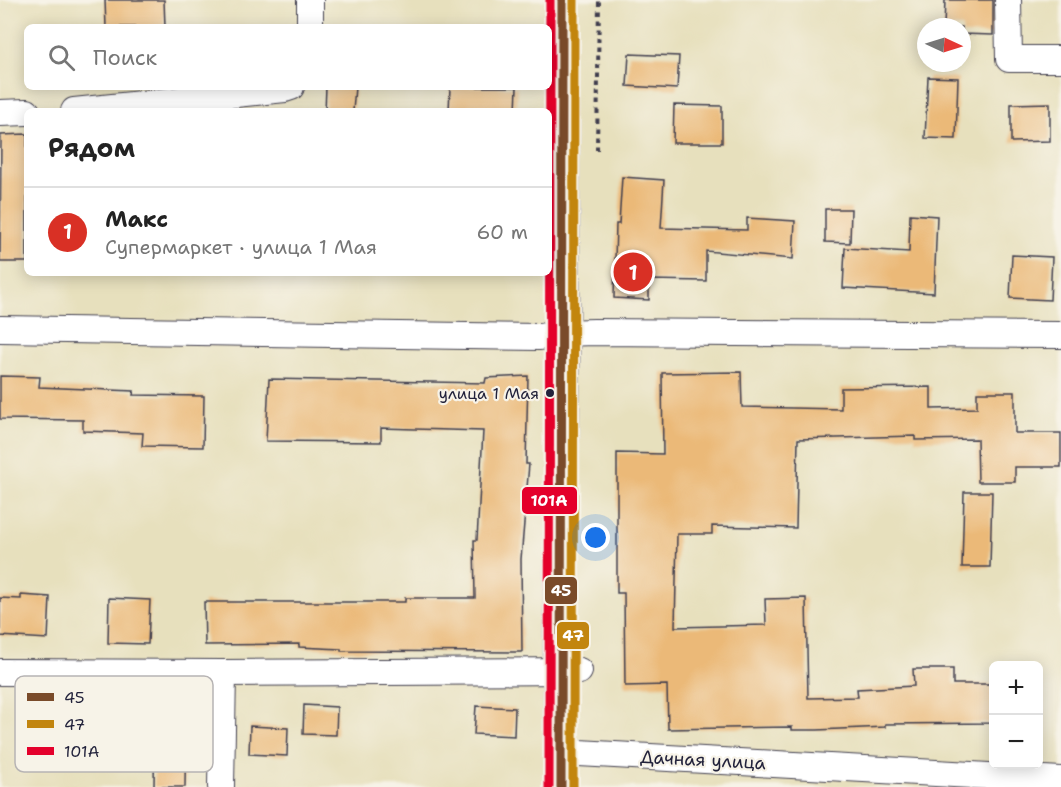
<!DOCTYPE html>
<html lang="ru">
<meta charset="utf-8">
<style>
:root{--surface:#fff;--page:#f2f2f2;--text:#222;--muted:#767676;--line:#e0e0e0;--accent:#d93025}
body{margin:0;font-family:"Shantell Sans",sans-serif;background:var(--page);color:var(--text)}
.controls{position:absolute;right:18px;bottom:18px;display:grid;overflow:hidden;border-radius:9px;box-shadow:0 3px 15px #0003}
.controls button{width:54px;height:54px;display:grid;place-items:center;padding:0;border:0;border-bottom:2px solid var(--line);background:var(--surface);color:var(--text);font:30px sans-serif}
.compass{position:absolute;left:917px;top:18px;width:54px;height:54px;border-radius:50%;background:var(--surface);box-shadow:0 3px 15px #0003;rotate:94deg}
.you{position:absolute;left:596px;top:538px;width:21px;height:21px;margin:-15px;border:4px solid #fff;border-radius:50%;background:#1a73e8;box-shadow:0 0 0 9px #1a73e833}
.badge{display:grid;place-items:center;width:39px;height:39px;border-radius:50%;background:var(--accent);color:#fff;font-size:20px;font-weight:700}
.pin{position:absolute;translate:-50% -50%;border:3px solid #fff;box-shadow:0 2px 6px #0006}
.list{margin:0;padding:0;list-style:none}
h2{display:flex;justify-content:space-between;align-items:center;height:78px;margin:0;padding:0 24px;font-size:26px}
h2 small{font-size:20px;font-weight:400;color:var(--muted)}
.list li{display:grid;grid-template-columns:39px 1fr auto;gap:18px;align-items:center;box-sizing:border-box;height:90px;padding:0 24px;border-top:2px solid var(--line)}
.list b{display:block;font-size:22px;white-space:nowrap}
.list p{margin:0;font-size:20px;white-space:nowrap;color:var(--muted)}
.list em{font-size:20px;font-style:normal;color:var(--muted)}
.icon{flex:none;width:33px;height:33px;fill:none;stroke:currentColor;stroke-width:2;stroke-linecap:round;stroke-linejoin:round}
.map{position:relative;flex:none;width:1061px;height:787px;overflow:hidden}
.search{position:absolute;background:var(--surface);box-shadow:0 3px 15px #0003;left:24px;top:24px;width:528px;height:66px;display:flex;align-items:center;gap:15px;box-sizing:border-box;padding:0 21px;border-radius:9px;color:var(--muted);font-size:22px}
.panel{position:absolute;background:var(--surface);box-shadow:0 3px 15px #0003;left:24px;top:108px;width:528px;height:168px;border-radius:9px}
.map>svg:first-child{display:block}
</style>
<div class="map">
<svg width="1061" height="787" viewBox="0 0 1061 787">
<rect width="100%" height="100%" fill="#f7f3e8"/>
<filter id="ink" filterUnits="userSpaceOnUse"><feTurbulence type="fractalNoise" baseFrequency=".0167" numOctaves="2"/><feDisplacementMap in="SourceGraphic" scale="12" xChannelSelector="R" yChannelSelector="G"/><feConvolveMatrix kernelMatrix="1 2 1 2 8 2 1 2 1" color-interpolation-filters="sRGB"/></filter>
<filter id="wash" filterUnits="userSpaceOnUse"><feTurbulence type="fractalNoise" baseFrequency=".008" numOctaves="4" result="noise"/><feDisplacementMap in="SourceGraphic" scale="24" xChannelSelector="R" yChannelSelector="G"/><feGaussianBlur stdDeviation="1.35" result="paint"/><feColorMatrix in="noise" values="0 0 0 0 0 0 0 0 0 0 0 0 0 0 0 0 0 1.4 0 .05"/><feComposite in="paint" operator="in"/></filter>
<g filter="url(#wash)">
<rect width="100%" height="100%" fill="#e7e0bd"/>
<g id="blocks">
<g fill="#ebb978">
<path d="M105,0h59l1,27h-59z"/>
<path d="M945,0h48v35l-31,-1v-7h-18z"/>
<path d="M629,54l50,2 -2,33 -50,-3z"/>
<path d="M928,77l30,1 -2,61 -31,-1z"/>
<path d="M326,87h29l-2,24h-28z"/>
<path d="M450,87h67l-1,24h-67z"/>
<path d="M1050,103v38l-39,1v-38z"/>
<path d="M674,105l48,1v37h-49z"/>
<path d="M27,134v128h-27l1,-127z"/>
<path d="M622,177l42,3 -3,48 86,2v-12l48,3 -2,38 -87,-8v30l-57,-1v20l-35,-2 2,-74h3z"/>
<path d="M825,209h26l-1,34 -25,-1z"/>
<path d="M910,214l27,2 -3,77 -91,-5 2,-40 64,4z"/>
<path d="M1012,255l40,2 -2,43 -40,-2z"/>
<path d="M741,372l1,35 99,2v-21l90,-1v22l46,-1v-16h38v41h46v34h-46v15h-37l-1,-43 -62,1v-4l-117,3 -2,89 -84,-2v8h-35l-2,93 91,-2 -1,-26 41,-1 2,100 50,-1 -1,-8 57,-3 -1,-17h40v15h40v39l-108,1v3l-68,3h-25v-3l-124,2 -1,-44 -42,1 -1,-93h-7v-140l46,1 -1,-81z"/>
<path d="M0,376l40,1 -1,10 95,4 -1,4 71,1 -1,51 -61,-1 1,-13 -60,-2v-11l-83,-1z"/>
<path d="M528,376l-2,88h3l-8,95 1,93 -181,-1v-2l-42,-2v-3l-94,1 -1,-43h201v-4h70l-1,-58h3l6,-109 -102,-3v14l-115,-1 3,-62 216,4 1,-5z"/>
<path d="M964,492h28l-2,75h-28z"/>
<path d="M21,595l29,2 -2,42 -48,-3v-38l21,1z"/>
<path d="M109,598l41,2 -2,44 -40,-1z"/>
<path d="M304,705l33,2 -1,28 -33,-1z"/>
<path d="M476,706l39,2 -1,28 -40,-2z"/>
<path d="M155,708l31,1 -1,78h-31z"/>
<path d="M250,726l38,2 -1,28 -38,-2z"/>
</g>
</g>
</g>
<g filter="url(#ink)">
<use href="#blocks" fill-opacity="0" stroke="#403e4e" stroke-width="1.5"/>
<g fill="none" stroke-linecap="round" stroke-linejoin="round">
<g stroke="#403e4e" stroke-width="28">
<g id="minor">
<path d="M1008,0l1,59h52"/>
<path d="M310,27v-27"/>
<path d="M74,111l211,-22 6,-2"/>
<path d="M0,113l27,-1"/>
<path d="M0,329l539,8 24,-4 31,-1 467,3"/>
<path d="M0,672l223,1 356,-2"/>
<path d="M561,752l500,28"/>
<path d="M221,787l2,-114"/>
</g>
</g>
<g stroke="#403e4e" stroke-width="36">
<path id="secondary" d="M561,787l-1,-116 3,-338 -1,-333"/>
</g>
<path stroke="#403e4e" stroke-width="4" stroke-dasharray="4.5 4.5" stroke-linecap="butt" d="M597,150l2,-150"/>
<use href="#minor" stroke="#fff" stroke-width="26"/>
<use href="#secondary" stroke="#fff" stroke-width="33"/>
<g stroke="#f7f3e8" stroke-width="14">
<path id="bus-1" d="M561,787l1,-787"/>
</g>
<g stroke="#f7f3e8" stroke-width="14">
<path id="bus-2" d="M573,787l1,-787"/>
</g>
<g stroke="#f7f3e8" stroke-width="14">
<path id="bus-3" d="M549,787l1,-787"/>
</g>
<use href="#bus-1" stroke="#7a4b2a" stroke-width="9"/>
<use href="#bus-2" stroke="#c2850f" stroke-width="9"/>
<use href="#bus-3" stroke="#e4002b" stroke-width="9"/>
</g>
</g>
<circle fill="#22223b" stroke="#f7f3e8" stroke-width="2" cx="550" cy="393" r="5"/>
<g text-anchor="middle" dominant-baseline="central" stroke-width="4.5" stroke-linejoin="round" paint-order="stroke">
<g font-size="16" fill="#22223b" stroke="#f7f3e8" text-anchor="end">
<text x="539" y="393">улица 1 Мая</text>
</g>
<g font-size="18" fill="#22223b" stroke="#f7f3e8">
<text transform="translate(703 760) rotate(3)">Дачная улица</text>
</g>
</g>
<rect x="15" y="676" width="198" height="96" rx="9" fill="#f7f3e8" stroke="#b7b4b4" stroke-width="1.5"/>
<rect x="27" y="693" width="27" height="8" fill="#7a4b2a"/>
<rect x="27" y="720" width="27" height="8" fill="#c2850f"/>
<rect x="27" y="747" width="27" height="8" fill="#e4002b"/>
<g font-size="16" fill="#22223b">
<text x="64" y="703">45</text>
<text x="64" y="730">47</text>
<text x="64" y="757">101А</text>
</g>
<g stroke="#f7f3e8" stroke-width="2">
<rect x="521" y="486" width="57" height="29" rx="6" fill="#e4002b"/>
<rect x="544" y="576" width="34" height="29" rx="6" fill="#7a4b2a"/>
<rect x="556" y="621" width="34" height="29" rx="6" fill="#c2850f"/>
</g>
<g font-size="16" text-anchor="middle" font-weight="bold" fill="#fff">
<text x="549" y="506">101А</text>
<text x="561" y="596">45</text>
<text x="573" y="641">47</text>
</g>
</svg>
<div class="controls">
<button>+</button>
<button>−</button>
</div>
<svg class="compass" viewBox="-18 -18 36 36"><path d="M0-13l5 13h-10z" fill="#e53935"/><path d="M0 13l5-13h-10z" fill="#767676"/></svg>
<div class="you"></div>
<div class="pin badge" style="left:633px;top:272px">1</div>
<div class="search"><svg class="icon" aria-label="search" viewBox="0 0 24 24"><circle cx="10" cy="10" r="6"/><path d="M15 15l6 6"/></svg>Поиск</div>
<section class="panel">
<h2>Рядом<small></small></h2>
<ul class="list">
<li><span class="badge">1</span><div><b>Макс</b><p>Супермаркет · улица 1 Мая</p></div><em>60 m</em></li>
</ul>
</section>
</div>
